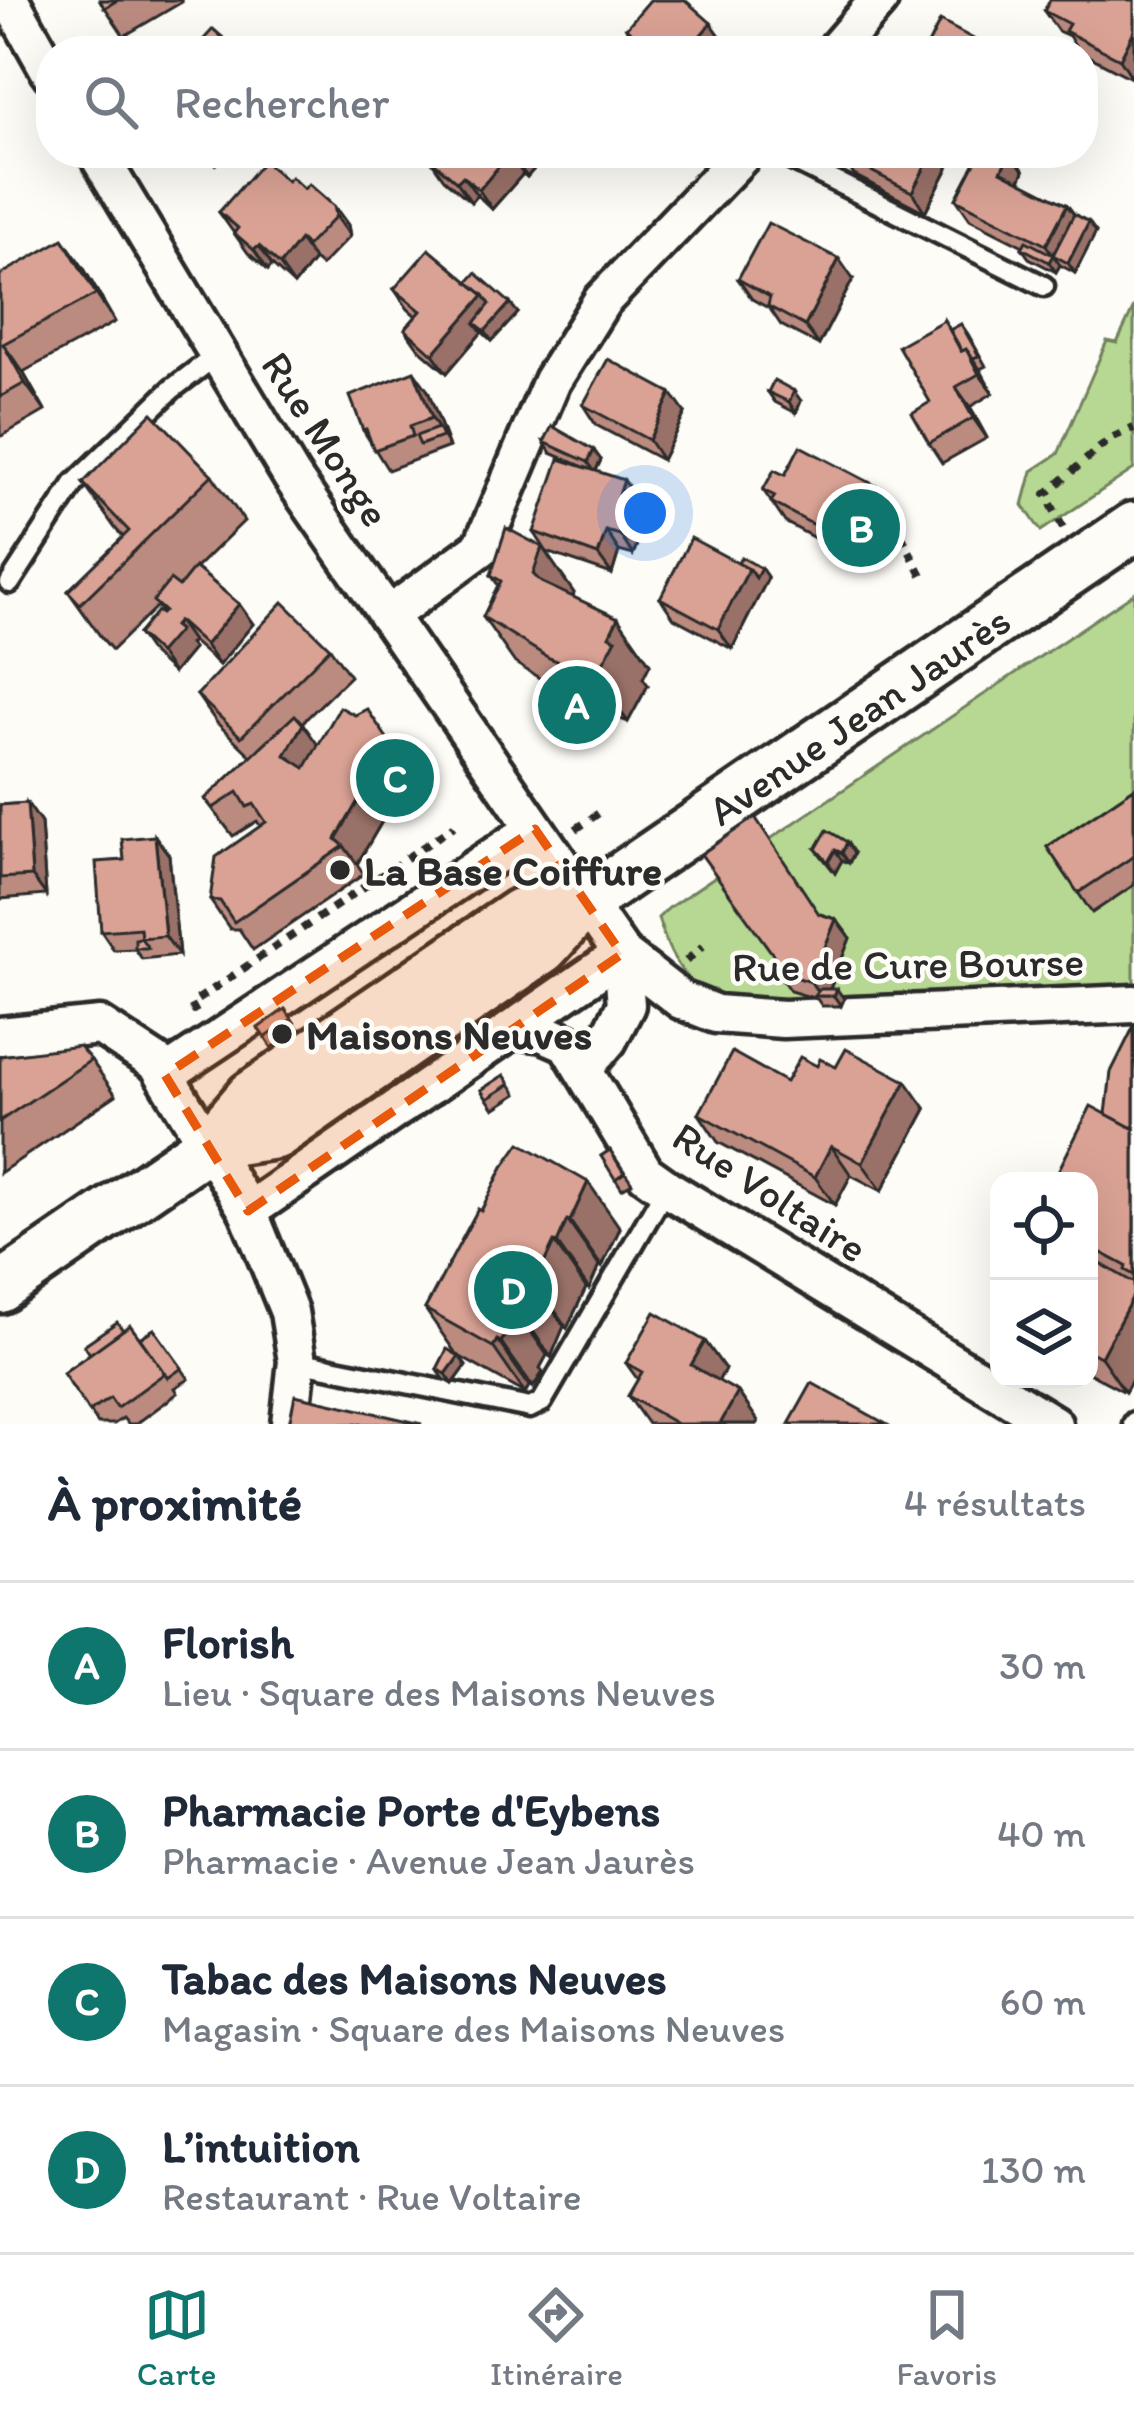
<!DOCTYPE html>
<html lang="fr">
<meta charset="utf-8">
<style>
:root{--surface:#fff;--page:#f6f6f7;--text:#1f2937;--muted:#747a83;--line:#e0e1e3;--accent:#0f766e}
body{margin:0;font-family:Itim,sans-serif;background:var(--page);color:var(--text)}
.controls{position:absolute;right:36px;bottom:36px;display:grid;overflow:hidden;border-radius:24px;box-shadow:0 12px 48px #0002}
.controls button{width:108px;height:108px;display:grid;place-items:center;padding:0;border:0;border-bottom:3px solid var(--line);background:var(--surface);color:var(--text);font:60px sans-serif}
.you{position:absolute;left:645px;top:513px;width:42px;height:42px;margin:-30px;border:9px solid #fff;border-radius:50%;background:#1a73e8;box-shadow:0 0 0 18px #1a73e833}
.badge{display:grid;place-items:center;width:78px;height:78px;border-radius:50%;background:var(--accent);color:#fff;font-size:39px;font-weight:700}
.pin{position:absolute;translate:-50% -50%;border:6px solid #fff;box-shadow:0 3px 12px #0006}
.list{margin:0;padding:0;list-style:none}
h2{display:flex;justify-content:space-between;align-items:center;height:156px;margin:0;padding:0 48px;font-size:51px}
h2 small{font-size:39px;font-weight:400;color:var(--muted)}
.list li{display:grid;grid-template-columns:78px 1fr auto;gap:36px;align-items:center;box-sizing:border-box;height:168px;padding:0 48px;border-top:3px solid var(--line)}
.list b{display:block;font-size:45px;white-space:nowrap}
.list p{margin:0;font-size:39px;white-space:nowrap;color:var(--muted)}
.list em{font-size:39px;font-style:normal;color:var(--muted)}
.icon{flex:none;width:66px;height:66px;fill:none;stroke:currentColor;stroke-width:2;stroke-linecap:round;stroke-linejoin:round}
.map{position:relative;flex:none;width:1134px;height:1424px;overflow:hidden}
.search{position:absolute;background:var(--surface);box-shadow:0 12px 48px #0002;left:36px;right:36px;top:36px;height:132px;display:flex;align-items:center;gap:30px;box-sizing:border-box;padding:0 42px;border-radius:48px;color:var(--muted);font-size:45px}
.sheet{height:828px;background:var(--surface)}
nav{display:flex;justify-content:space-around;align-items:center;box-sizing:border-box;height:168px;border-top:3px solid var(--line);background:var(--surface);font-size:33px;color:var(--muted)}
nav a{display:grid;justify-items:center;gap:6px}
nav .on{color:var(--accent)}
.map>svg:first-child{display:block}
</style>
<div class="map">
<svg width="1134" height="1424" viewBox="0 0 1134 1424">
<rect width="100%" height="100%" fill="#fdfcf7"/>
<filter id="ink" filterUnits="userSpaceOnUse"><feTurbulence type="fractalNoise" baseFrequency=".00833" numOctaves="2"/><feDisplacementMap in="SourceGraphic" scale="24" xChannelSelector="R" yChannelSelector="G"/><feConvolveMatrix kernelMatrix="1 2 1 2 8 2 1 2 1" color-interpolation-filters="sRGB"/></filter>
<g filter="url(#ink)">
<g fill="#b7d892" stroke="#71825e" stroke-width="3">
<path d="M1134,307v162l-93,62 -18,-26 9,-34 26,-17 49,-113 10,2z"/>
<path d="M1134,593v395l-311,18 -117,-11c-26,-19 -39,-46 -48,-77l12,-11z"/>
</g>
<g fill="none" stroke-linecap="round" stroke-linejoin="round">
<g stroke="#2b2b2b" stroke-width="27">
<g id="lane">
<path d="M778,153l266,133"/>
<path d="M10,583l64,-99 98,-95 46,-35"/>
<path d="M297,1361l233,47 12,-6 124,-214"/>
<path d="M1133,1424l1,-2"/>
</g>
</g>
<g stroke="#2b2b2b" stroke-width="45">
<g id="street">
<path d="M10,0l41,73"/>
<path d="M835,51l44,-51"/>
<path d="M97,153l195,324 330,477 59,46 35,14 67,5 351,-15"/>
<path d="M388,616l94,-69 70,-166 50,-80 142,-148"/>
<path d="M513,1029l31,4 23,10 78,130 21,15 387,236"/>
<path d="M0,1036l100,-10 58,38 90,147 41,101 8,49 -7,63"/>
<path d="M583,1069l25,-29 18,-35 -4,-51"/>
<path d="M165,1075l370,-246"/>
<path d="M248,1211l374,-257"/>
</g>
</g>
<g stroke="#2b2b2b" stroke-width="57">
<g id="secondary">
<path id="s1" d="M210,1144l66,-10 267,-186 42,-46 549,-375"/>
<path d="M0,1288l210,-144 41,-48 269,-183 65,-11"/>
</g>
</g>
<g stroke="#2b2b2b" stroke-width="8" stroke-dasharray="9 9" stroke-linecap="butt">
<path d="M888,523l12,10 26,50"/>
<path d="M1063,528l-17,-34 65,-56 23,-10"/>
<path d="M576,829l23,-16"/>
<path d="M686,961l17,-15"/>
<path d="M196,1013l-5,-9 263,-178"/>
</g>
<use href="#lane" stroke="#fdfcf7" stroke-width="18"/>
<use href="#street" stroke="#fdfcf7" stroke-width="36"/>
<use href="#secondary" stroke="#fdfcf7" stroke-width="48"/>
</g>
<g fill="#bb8b80" stroke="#2b2b2b" stroke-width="3">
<path d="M100,0h81l1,2 -58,34z"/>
<path d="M1134,0l-1,79 -50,-26v-2h-4l-10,-15 -11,-5 -14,-20z"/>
<path d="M711,23l14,20 -7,8h-75l-17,-23z"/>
<path d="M427,153h98l11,14 -9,10 -4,-3 -31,35 -15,-14 -6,7 -27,-23 -14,-20 2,-2z"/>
<path d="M841,153h101l8,11 -25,48 -71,-37 -14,-20z"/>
<path d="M980,153h31l13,18 -4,10 47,24 7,9 22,18 -21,41 -15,-8 -4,7 -27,-14 -7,-10 1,-2 -53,-27 -14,-20z"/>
<path d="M287,181l47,25 14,19 2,11 -29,30 -7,-6 -20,25 -22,-20 -4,5 -20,-17 -29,-41z"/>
<path d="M83,267l32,55 -92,50 22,39 -45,26v-162z"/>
<path d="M738,279h115l-34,66 -38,-20 -11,-16 -18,-10z"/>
<path d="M468,282l50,31 -26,28 -10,-9 -35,41 -28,-24 -14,-20 11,-13 -8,-7 -14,-20z"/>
<path d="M944,320l6,10 11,-6 7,10 18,32 -6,3 13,24 -23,14 17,31 -45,25 -13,-20 1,-41z"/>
<path d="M428,391l21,56 -61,23 -25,-40z"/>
<path d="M768,392l33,9 -5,12 -21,-11z"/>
<path d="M583,405l102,8 -23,47 -66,-35z"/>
<path d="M544,442l57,18 -5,11 42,29 -6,17 10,14 -9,24 -14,-4 -7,23 -65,-22 -13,-20 50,-65 -33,-14z"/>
<path d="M212,475l32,46 -48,47 43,36 14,20 -34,41 -27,-24 -3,3 4,5 -20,24 -21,-19 -14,-20 24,-21 -5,-7 -45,44 -11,-13 -33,-46 55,-54 -8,-9 -32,-45z"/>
<path d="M785,475l97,14 14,20 -30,57 -81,-44 -22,-32z"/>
<path d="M542,547l32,46 -1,4 45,21 32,46 -7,14 5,7 -20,37 -47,-18 -66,-41 -32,-46 15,-32 -7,-10z"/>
<path d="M738,563l23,5 7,10 -36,71 -58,-31 -14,-20z"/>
<path d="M330,648l20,28 -48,47 16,23 93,26 -54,92 7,10 -111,76 -14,-21h-9l-20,-29 50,-74 -3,-5 -24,15 -28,-37 46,-43 -34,-33 -20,-28z"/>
<path d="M1134,788v97l-42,28 -45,-66z"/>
<path d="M27,803l14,20 5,72 -46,4v-94z"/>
<path d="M155,836l14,19 10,100 -37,4 -7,-10 -21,1 -13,-19 23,-71z"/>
<path d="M816,849l38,4 -5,10 -7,-3 -7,13z"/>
<path d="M820,914l16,5 14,19 -20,51 14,10 -3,7h-19l-5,-7 -27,-8 -14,-20z"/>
<path d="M285,1009l14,20 -27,19 -14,-20z"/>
<path d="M1134,1026v350l-9,16 -36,-19v-192l17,-67z"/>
<path d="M0,1056l91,4 25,35 -116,78z"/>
<path d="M817,1066l109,43 -44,82 -31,-16 -16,30 -117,-63 -19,-28 87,-32z"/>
<path d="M504,1075l13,19 -23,15 -13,-19z"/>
<path d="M610,1150l22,33 -10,6 -21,-33z"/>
<path d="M503,1167l117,61 -18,39 -3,-1 -10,23 -3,-1 -19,40 -3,-2 -13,31 -4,-2 -7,13 3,4 -10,15 -4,-1 -4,7 -68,-38 -32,-46 56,-98z"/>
<path d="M154,1329l35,50 -14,9 3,5 -42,31h-8l-5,-6 -9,6h-16l-35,-51 60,-43 16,8z"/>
<path d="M705,1341l20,28 -7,12 20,11 20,29 -2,3h-108l-20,-28 10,-16 -12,-17z"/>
<path d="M459,1356l7,10 -13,18 -9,-5 -7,-10z"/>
</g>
<g fill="#997168" stroke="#2b2b2b" stroke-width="3">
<path d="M711,23l14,20 -7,8h-31z"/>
<path d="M1134,31v46l-1,2 -13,-20z"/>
<path d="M209,153h16l-9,11z"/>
<path d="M932,153h10l8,11 -25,48 -13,-20z"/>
<path d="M1010,153l14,18 -9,20 -14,-20z"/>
<path d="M509,154l14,20 -31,35 -13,-19z"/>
<path d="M529,157l7,10 -9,10 -7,-10z"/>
<path d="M463,176l14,19 -6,7 -14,-20z"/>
<path d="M1067,205l14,19 -28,31 -7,-10z"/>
<path d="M334,206l14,19 2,11 -14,-20z"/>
<path d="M1089,222l7,10 -21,41 -7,-10z"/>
<path d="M63,239l20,28 32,55 -19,-28z"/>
<path d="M300,240l14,20 -20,25 -14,-20z"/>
<path d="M259,246l13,19 -4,5 -14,-20z"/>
<path d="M1053,255l7,10 -4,7 -7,-10z"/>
<path d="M839,259l14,20 -34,66 -14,-19z"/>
<path d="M484,295l13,20 -22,8 7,9 -35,41 -14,-19z"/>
<path d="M510,303l8,10 -26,28 -7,-10z"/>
<path d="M3,344l20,28 22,39 -20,-28z"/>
<path d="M966,349l14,20 13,24 -14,-19z"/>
<path d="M414,371l14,20 21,56 -17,-29z"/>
<path d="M956,387l14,20 17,31 -14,-20z"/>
<path d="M794,391l7,10 -5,12 -7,-11z"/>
<path d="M671,393l14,20 -23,47 -13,-20z"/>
<path d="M594,450l7,10 -6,12 -7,-10z"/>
<path d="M624,480l14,20 -6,17 10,14 -9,24 -13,-20 -5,-28z"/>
<path d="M882,489l14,20 -30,57 -13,-20z"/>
<path d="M606,531l13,20 -7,23 -14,-19z"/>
<path d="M542,547l32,46 -9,27 -32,-46z"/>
<path d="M761,568l7,10 -36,71 -14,-20 31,-60z"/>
<path d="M239,604l14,20 -34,41 -14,-20z"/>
<path d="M618,618l32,46 -7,14 5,7 -20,37 -32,-46 13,-40z"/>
<path d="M178,621l14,20 -3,3 4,5 -20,24 -14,-20z"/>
<path d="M303,724l20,28 -18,31 -20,-28z"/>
<path d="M391,744l20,28 -54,92 -13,-18 -8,-7z"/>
<path d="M27,803l14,20 5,72 -14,-19z"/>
<path d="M155,836l14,19 10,100 -14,-19z"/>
<path d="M847,842l7,11 -5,10 -7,-10z"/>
<path d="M835,850l7,10 -7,13 -7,-11z"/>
<path d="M836,919l14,19 -23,58h-7l-9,-14z"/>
<path d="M837,989l7,10 -3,7 -7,-10z"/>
<path d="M906,1081l20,28 -44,82 -20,-28z"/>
<path d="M831,1146l20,29 -16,30 -20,-28z"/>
<path d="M588,1182l32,46 -18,39 -32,-46z"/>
<path d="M567,1220l32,46 -10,23 -32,-46z"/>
<path d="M554,1242l32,46 -19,40 -32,-46z"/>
<path d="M532,1280l32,46 -13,31 -32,-46z"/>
<path d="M1134,1294v82l-9,16 -24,-35z"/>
<path d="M515,1309l32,46 -7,13 3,4 -10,15 -32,-45 5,-18z"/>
<path d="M497,1340l32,46 -4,7 -32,-46z"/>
<path d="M705,1341l20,28 -14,25 -20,-29z"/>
<path d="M459,1356l7,10 -13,18 -7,-10z"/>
<path d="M738,1392l20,29 -2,3h-36z"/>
</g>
<g fill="#daa295" stroke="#2b2b2b" stroke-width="3">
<path d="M100,0h18l-14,8z"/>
<path d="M650,0h35l26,23 -24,28h-35l-26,-23z"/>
<path d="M1050,0h84v31l-14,28 -55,-28 4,-7 -25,-13z"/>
<path d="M940,21l56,30h-71z"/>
<path d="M213,29l25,22h-45z"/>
<path d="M557,37l16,14h-29z"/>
<path d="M435,153h73l1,1 -30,36 -16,-14 -6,6 -27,-23z"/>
<path d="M508,153h17l4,4 -9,10z"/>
<path d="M841,153h91l-20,39 -72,-37z"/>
<path d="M980,153h30l-9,18 66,34 -21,40 -90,-46z"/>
<path d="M264,161l23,20 4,-4 13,12 5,-5 25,22 2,10 -29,30 -7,-6 -20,25 -21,-19 -5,4 -20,-17 4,-5 -19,-16z"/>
<path d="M1074,214l15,8 -21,41 -15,-8z"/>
<path d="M768,223l71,36 -34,67 -37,-20 2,-9 -32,-18z"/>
<path d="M63,239l33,55 -93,50 22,39 -25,14v-122z"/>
<path d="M1026,241l27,14 -4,7 -27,-14z"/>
<path d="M429,249l55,46 -51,59 -28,-25 16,-18 -27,-22z"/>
<path d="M476,273l34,30 -25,28 -10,-8 15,-19 -6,-9 -16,-13z"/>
<path d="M944,320l17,31 5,-2 13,25 -23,13 17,31 -44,25 -17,-30 18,-11 -32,-56z"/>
<path d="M961,324l18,32 -6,2 -7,-9 -4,2 -12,-21z"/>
<path d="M608,359l63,34 -22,47 -66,-35z"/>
<path d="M414,371l18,47 -22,8 3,10 -39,14 -8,-21 -3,1 -13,-34z"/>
<path d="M774,380l20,11 -5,11 -21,-10z"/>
<path d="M152,413l60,62 -132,129 -12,-13 61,-60 -46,-48z"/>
<path d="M552,426l42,24 -6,12 -44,-20z"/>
<path d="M438,428l4,9 -22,8 -4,-9z"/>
<path d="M800,446l82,43 -29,57 -82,-44 4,-6 -12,-6 11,-20 11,5z"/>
<path d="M559,459l65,21 -9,27 13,4 -8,24 -14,-4 -8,24 -64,-23z"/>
<path d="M506,528l36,19 -9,27 8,8 77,36 -9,18 7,3 -20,37 -47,-18 -66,-41 18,-36 -10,-6z"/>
<path d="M691,538l58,31 -31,60 -58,-31z"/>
<path d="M741,557l20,11 -5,10 -7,-9 -11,-6z"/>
<path d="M195,567l44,37 -34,41 -27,-24 -4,5 5,4 -20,23 -21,-19 19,-23 4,3 3,-3 -11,-10 17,-21 9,7z"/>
<path d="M283,602l47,46 -89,89 -44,-42z"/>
<path d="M340,707l15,8 12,-6 24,35 -55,95 8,7 -110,76 -14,-21 -10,-1 6,-43 50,-35 -12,-18 -7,3 -9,-15 -25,16 -8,-9 90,-84 8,9 -18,31 20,13z"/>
<path d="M1134,788v68l-56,37 -31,-46z"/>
<path d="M27,803l5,73 -32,2v-73z"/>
<path d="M755,817l64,97 17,5 -25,63 -35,-11 3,-8 -78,-109z"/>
<path d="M827,830l20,12 -5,11 -7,-3 -7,12 -12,-13z"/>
<path d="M155,836l10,100 -24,2 -1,-10 -39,3 -5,-69 28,-2 -2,-21z"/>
<path d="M147,937l-6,1 7,10h-13v-9z"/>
<path d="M820,989h17l-3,7h-20z"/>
<path d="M285,1009l7,10 -27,19 -7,-10z"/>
<path d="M1134,1026v103l-28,-15 5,-42z"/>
<path d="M79,1046l12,14 -91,61v-65z"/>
<path d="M846,1049l60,32 -44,82 -31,-17 -16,31 -116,-63 33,-62 54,30 14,-25 17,9 3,-7 16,8z"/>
<path d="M504,1075l6,9 -23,15 -6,-9z"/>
<path d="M1091,1106l43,23v146l-9,-5 1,-4 -37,-20v-65h-36z"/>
<path d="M520,1143l68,39 -18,39 -3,-1 -10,23 -3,-1 -19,40 -3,-2 -13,31 -4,-2 -9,15 5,2 -10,16 -4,-2 -4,7 -68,-38 53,-100 3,2 22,-44z"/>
<path d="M610,1150l14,23 -9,6 -14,-23z"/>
<path d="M1089,1257l45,26v11l-33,63 -12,-6z"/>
<path d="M655,1312l50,29 -14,24 47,27 -18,32h-43l-49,-28 14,-24 -16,-9z"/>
<path d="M117,1322l6,8 -33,24 -6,-9z"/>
<path d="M130,1325l35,48 -48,35 -7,-10 -21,14 -26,-39z"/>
<path d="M154,1329l28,39 -14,10 -28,-40z"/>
<path d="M447,1349l12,7 -13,18 -9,-5z"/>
<path d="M812,1383l74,41h-97z"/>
<path d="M295,1395l127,29h-133z"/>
</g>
</g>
<path fill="#e8590c" fill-opacity="0.2" stroke="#e8590c" stroke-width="9" stroke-dasharray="24 15" stroke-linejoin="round" d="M535,829l87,125 -374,257 -83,-136z"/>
<g fill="#2b2b2b" stroke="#fdfcf7" stroke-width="4.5">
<circle cx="340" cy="870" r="12"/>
<circle cx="282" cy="1034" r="12"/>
</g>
<g text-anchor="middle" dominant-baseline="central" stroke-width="9" stroke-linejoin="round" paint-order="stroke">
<g font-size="42" fill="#2b2b2b" stroke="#fdfcf7">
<text transform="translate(326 439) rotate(57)">Rue Monge</text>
<text stroke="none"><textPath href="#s1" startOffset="786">Avenue Jean Jaurès</textPath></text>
<text transform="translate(908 964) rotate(-1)">Rue de Cure Bourse</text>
<text transform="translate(770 1192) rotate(33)">Rue Voltaire</text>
</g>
<g font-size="42" font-weight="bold" fill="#2b2b2b" stroke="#fdfcf7" text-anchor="start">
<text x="364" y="870">La Base Coiffure</text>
<text x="306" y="1034">Maisons Neuves</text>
</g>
</g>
</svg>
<div class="controls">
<button><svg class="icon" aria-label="locate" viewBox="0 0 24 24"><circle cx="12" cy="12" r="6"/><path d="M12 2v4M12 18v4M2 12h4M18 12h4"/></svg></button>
<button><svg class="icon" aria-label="layers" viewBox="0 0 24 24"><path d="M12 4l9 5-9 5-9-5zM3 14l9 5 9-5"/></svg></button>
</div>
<div class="you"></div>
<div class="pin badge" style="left:577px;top:705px">A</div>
<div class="pin badge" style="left:861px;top:528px">B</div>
<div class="pin badge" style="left:395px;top:778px">C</div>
<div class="pin badge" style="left:513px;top:1290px">D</div>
<div class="search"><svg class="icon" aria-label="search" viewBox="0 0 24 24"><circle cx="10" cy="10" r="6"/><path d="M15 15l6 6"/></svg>Rechercher</div>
</div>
<section class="sheet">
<h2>À proximité<small>4 résultats</small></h2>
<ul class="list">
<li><span class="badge">A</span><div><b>Florish</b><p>Lieu · Square des Maisons Neuves</p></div><em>30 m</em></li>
<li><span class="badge">B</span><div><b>Pharmacie Porte d'Eybens</b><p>Pharmacie · Avenue Jean Jaurès</p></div><em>40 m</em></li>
<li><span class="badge">C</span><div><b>Tabac des Maisons Neuves</b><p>Magasin · Square des Maisons Neuves</p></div><em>60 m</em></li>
<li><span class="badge">D</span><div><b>L’intuition</b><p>Restaurant · Rue Voltaire</p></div><em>130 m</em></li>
</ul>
</section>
<nav>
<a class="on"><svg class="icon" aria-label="map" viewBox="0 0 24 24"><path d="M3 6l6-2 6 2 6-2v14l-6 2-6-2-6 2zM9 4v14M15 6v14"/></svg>Carte</a>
<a><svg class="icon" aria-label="directions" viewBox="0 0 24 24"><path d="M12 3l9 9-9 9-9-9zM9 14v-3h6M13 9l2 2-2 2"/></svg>Itinéraire</a>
<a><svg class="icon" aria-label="saved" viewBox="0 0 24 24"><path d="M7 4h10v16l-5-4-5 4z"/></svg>Favoris</a>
</nav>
